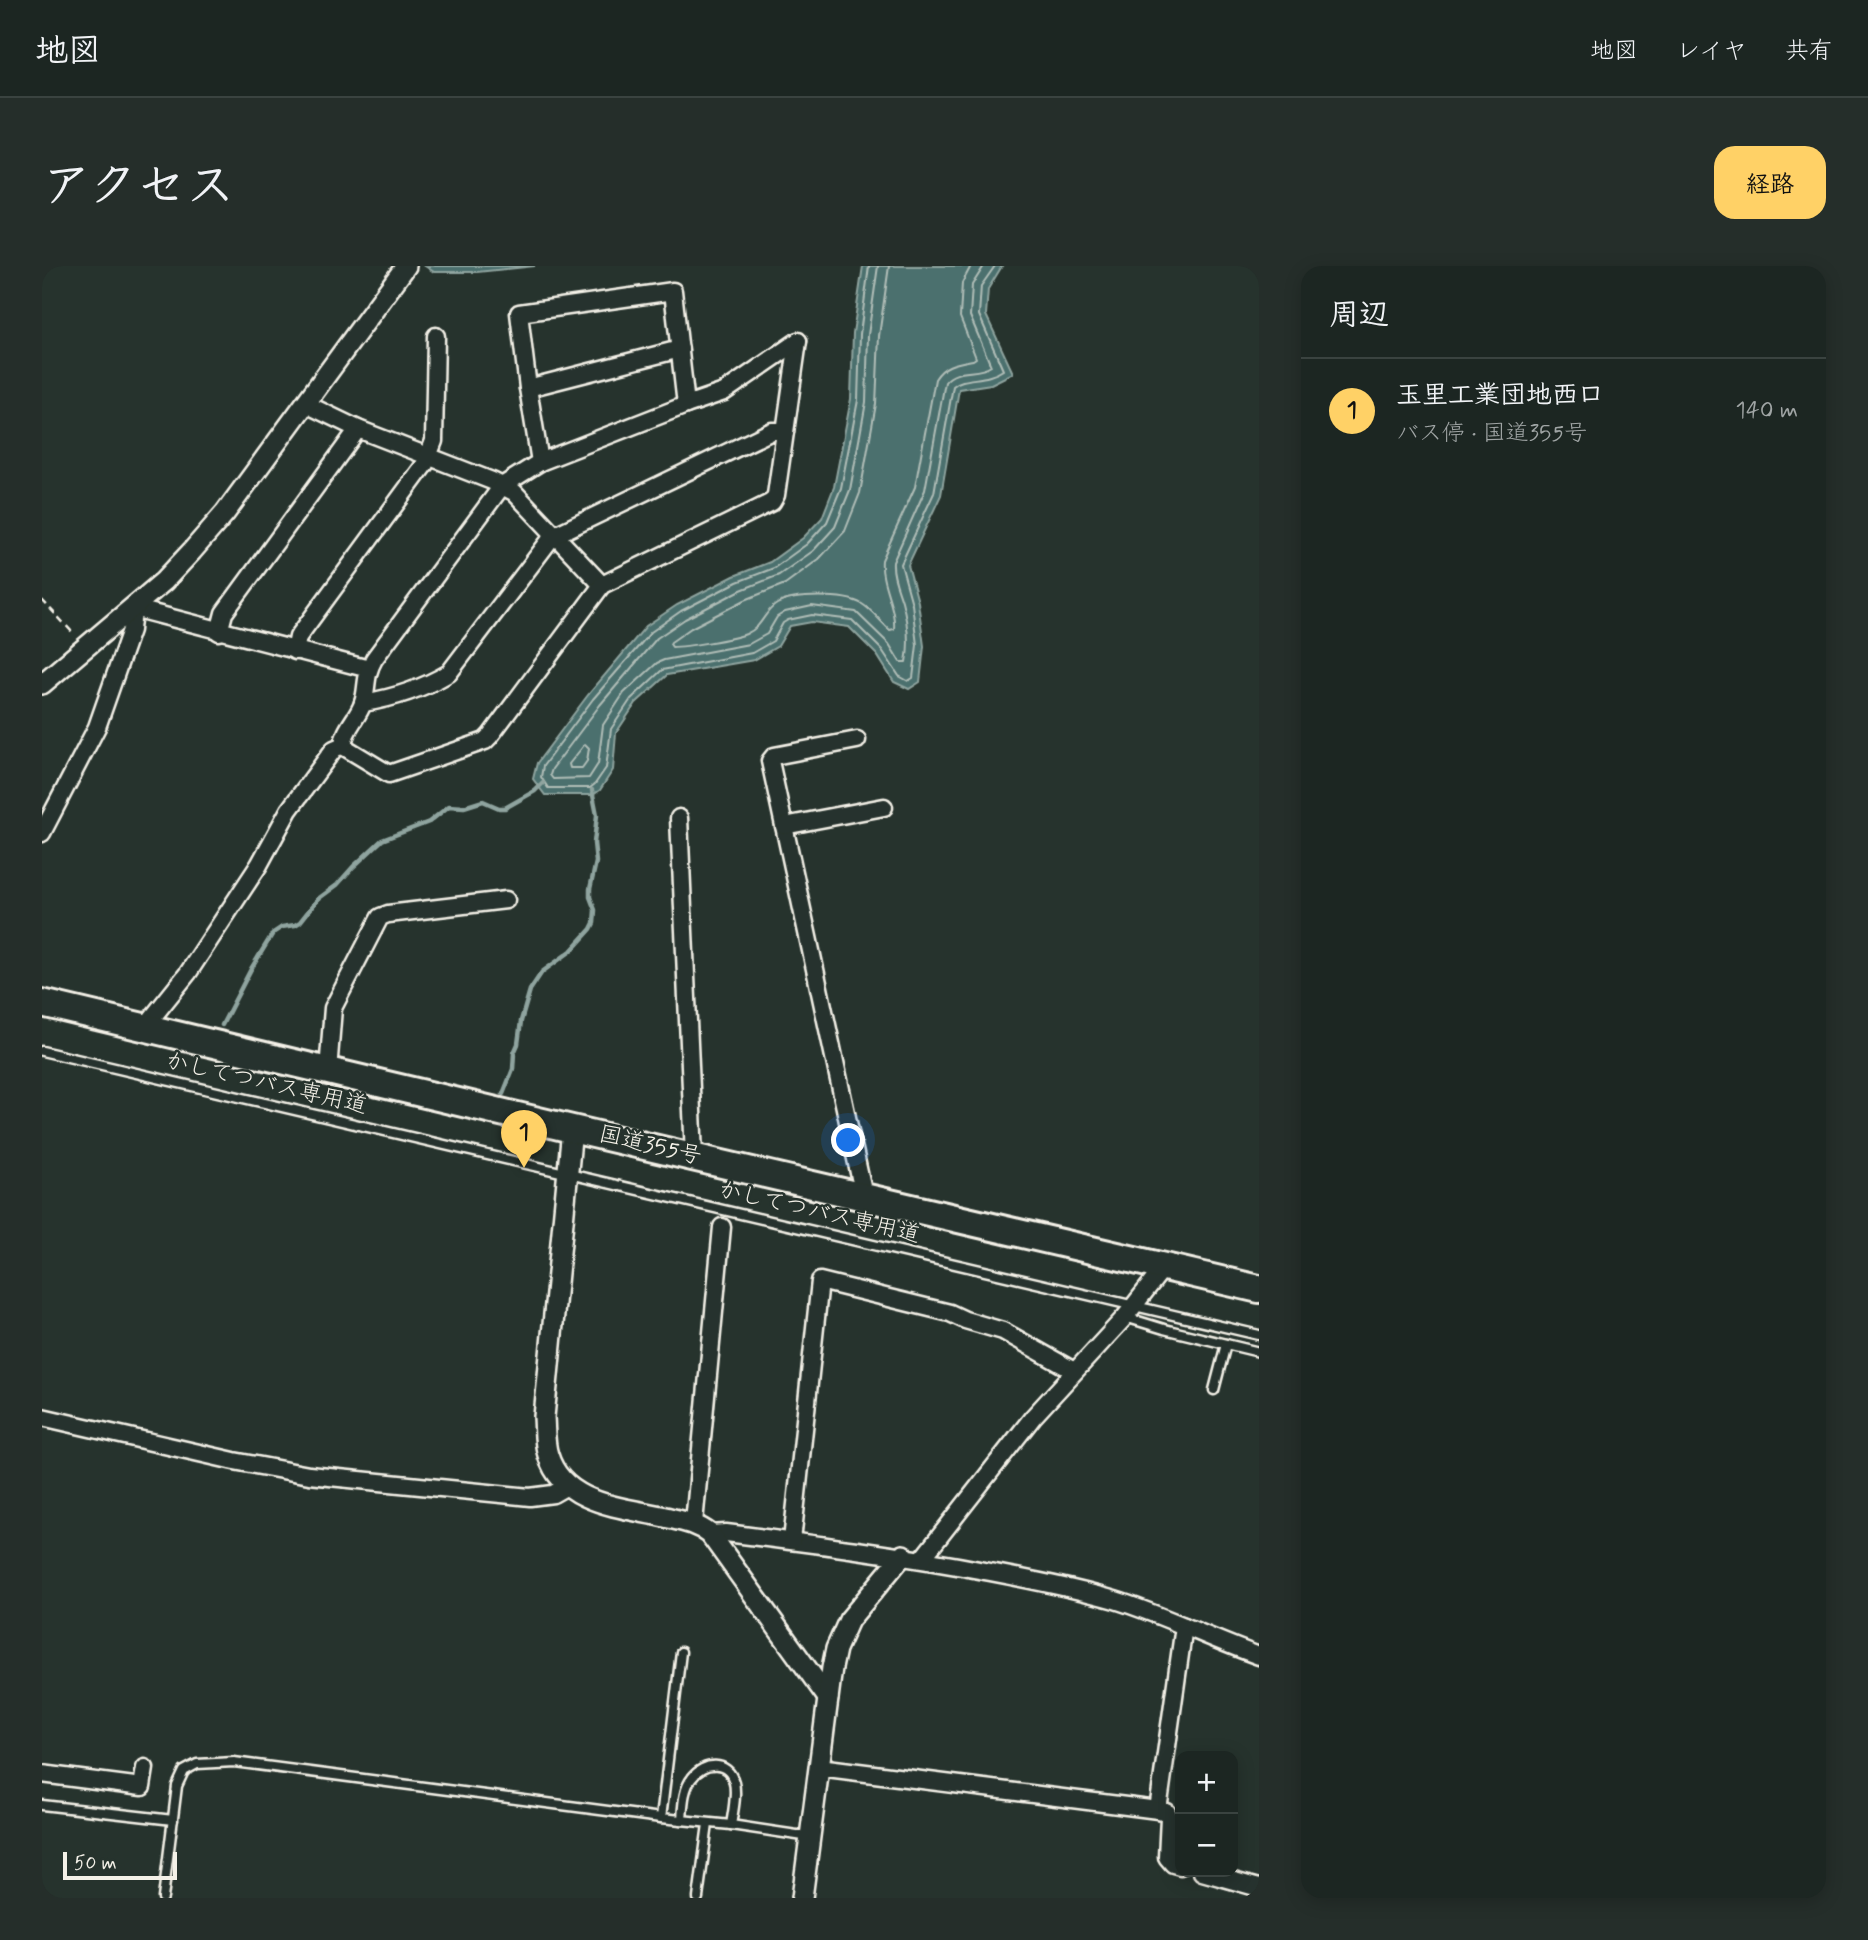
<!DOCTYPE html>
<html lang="ja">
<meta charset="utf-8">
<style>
:root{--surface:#1c2622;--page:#252e2a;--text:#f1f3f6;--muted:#a0a5a5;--line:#3a4340;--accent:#ffd166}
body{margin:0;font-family:Mynerve,"Klee One",sans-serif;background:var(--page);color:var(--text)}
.controls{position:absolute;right:21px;bottom:21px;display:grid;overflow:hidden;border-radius:14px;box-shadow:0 4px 18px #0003}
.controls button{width:63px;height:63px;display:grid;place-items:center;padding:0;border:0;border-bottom:2px solid var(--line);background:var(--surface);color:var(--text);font:35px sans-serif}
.scale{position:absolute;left:21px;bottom:18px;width:114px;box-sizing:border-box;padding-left:7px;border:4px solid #f4f1e8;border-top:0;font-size:19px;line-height:24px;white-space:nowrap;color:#f4f1e8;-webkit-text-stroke:5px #26332d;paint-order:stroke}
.you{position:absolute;left:807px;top:875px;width:24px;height:24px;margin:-18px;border:5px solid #fff;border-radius:50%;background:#1a73e8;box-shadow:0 0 0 10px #1a73e833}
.badge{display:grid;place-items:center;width:46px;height:46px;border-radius:50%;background:var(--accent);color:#111;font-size:23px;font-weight:700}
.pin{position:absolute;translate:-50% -58px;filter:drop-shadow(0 2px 4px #0008)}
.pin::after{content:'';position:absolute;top:37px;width:24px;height:21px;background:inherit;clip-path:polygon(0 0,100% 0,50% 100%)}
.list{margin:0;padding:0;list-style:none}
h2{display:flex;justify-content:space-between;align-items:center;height:91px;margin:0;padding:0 28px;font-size:30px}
h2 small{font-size:23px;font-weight:400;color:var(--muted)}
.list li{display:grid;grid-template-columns:46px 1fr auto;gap:21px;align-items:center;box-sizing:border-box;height:105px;padding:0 28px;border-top:2px solid var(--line)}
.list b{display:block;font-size:26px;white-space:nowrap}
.list p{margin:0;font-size:23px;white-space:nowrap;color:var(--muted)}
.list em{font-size:23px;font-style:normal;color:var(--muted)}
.map{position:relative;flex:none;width:1217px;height:1632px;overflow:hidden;border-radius:21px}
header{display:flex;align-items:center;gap:42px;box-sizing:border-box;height:98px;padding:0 35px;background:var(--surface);border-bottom:2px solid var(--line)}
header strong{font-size:33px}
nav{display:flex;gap:38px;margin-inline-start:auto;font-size:24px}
.intro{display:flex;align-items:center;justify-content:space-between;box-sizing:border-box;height:168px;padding:0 42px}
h1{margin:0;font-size:49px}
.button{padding:18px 32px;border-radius:21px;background:var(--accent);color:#111;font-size:24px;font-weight:700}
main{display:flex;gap:42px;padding:0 42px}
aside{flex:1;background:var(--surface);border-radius:21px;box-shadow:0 4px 18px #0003}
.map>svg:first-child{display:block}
</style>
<header>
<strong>地図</strong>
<nav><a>地図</a><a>レイヤ</a><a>共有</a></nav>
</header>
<div class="intro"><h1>アクセス</h1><a class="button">経路</a></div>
<main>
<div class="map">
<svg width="1217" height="1632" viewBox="0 0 1217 1632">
<rect width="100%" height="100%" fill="#26332d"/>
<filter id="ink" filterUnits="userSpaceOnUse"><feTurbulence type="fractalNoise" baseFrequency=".0143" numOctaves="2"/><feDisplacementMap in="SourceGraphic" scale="14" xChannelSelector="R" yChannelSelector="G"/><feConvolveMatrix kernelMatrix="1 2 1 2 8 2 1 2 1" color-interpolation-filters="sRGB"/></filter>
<g filter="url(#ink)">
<g fill="#4b706e" stroke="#8fa49f" stroke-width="2">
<path d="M383,0h110l-58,6h-43z"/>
<path d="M821,0h139l-14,23 -2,26 27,58 -22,11 -32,5 -18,106 -33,70 10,37 6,44 -4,36 -11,7 -15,-7 -17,-27 -28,-28 -37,-5 -22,4 -12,20 -24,14 -87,15 -31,28 -20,30 -3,37 -13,20 -7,5h-48l-12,-16 4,-16 51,-68 58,-69 31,-21 57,-29 36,-14 33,-24 19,-20 12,-31 17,-88 2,-66z"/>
</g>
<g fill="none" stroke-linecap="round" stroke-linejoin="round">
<g stroke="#b0bdb7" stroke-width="2">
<path d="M827,0l-9,68 -2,66 -17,88 -14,34 -20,22 -33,24 -37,14 -56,29 -30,21 -58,67 -50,67 -2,11 7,11h42l5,-4 11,-16 5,-39 20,-30 31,-29 90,-17 21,-12 10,-18 5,-3 24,-5 40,5 30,30 17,26 9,5 5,-3 4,-33 -5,-41 -11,-40 33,-71 19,-107c11,-10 33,-4 50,-16l-24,-55 2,-29 14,-20"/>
<path d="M836,0l-10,69 -2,67 -16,88 -15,37 -22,24 -34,24 -38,15 -56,29 -28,19 -57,67 -48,64 -2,6 3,4 36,-1 9,-14 5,-39 21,-32 33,-30 7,-3 85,-16 18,-10 10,-17 8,-5 27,-6 44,6 33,32 11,18h6c4,-19 1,-42 -4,-61 -4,-13 -10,-26 -9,-39l32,-72 20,-108c12,-15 32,-6 46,-16l-21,-50 2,-31 12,-19"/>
<path d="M847,0l-10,70 -3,68 -16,89 -15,38 -26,28 -34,25 -40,16 -54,28 -20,14 -1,2 2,3c14,0 61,-8 74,-13 18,-8 17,-22 31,-30 17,-10 68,-10 85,0 10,6 19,18 28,26l4,-1c2,-23 -14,-45 -12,-69l33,-73 20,-108c9,-15 22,-16 38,-19l3,-2 -16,-41 2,-34 9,-17"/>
<path d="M543,478l4,4 -2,13 -5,7h-12l-1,-4z"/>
</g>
<g stroke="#8fa49f" stroke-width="4.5">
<path d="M180,759l29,-56 22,-36 9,-6 13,-2 5,-3 18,-23 19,-14 16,-18 29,-27 47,-18 20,-16 15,1 19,-6 16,7h6l30,-17 8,-8"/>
<path d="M461,828l10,-25 1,-16 4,-9 3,-23 9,-31 12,-18 29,-21 20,-22 3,-6 1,-13 -5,-13v-8l6,-27 -2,-19 3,-28 -5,-25"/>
</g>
<g stroke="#f4f1e8" stroke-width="13">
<g id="service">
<path d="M0,785l1217,284"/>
<path d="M1083,1051l39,12 95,23"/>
<path d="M1172,1124l12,-46"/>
<path d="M0,1539l131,15"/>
<path d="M619,1552l70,7 79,12"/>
<path d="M640,1554c1,-13 1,-31 10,-42 12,-16 36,-18 42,4 3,13 -1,30 -3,43"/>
<path d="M121,1632l14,-112 7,-15 13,-7 37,-2 427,56 20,-166"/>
<path d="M656,1632l10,-74"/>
</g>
</g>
<g stroke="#f4f1e8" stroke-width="21">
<g id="minor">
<path d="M486,122l152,-39"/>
<path d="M264,138l52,25 134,52 22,11 88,93"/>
<path d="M498,196l-12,-74 -9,-75 154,-22 13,114"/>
<path d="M177,366l5,-19 134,-184"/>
<path d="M253,385l3,-14 127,-173 9,-23 2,-105"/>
<path d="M321,437c32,-5 59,-14 86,-30l104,-137 219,-105h13"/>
<path d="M815,474l-83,16 -4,5 94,435"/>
<path d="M301,479l3,3 43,26 96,-33 5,-5 112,-151 170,-83 4,-7 22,-154"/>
<path d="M637,552l15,338"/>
<path d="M742,560l100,-19"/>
<path d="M0,567l55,-106 34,-97 2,-22 236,61"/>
<path d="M106,762l4,-10 36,-45 71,-108 30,-55 45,-61 9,-4c1,-16 15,-27 20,-42 5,-16 1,-26 11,-44l128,-173 38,-24 146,-57 38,-13 74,-51"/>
<path d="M286,805l5,-63 47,-91 8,-3 118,-14"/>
<path d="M0,1151l192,44 75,14 221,22 23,-3 14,-8"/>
<path d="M652,1257l28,-296"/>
<path d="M668,1268l16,-1c89,11 176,22 264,39 42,8 84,16 125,28 49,15 95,39 144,56"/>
<path d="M750,1275l28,-260 130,32 15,7 38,11 71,40"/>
<path d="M880,1293l111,-142 92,-100 39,-50"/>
<path d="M777,1501l339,43 26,-184"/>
<path d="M0,1508l100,13 3,-19"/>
<path d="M1116,1544l9,2 2,5 -2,40 6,7 7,2"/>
<path d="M1160,1606l57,16"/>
</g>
</g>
<g stroke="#f4f1e8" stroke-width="24">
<g id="tertiary">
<path d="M0,418l122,-103 28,-30 33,-38 181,-247"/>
<path d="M530,863l-28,288c1,12 0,26 4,38 15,50 75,52 117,62 17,4 31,6 45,17l118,164"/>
<path d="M760,1632l30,-230 4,-19 13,-29 54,-65"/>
</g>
</g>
<g stroke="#f4f1e8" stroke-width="32">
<path id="trunk" d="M0,737l530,126 687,160"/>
</g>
<path stroke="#f4f1e8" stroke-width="2.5" stroke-dasharray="7 5" stroke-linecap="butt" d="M0,334l32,34"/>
<use href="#service" stroke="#26332d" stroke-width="8"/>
<use href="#minor" stroke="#26332d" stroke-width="16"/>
<use href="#tertiary" stroke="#26332d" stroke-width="19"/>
<use href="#trunk" stroke="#26332d" stroke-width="26"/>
</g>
</g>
<g text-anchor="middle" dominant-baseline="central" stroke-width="5" stroke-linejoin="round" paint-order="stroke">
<g font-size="23" fill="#f4f1e8" stroke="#26332d">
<text transform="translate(224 818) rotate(13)">かしてつバス専用道</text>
<text transform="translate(608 880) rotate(13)">国道355号</text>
<text transform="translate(777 947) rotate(13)">かしてつバス専用道</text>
</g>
</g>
</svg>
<div class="controls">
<button>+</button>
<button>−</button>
</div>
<div class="scale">50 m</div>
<div class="you"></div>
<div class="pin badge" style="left:482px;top:902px">1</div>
</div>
<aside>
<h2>周辺<small></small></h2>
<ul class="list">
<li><span class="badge">1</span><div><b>玉里工業団地西口</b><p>バス停 · 国道355号</p></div><em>140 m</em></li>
</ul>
</aside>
</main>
